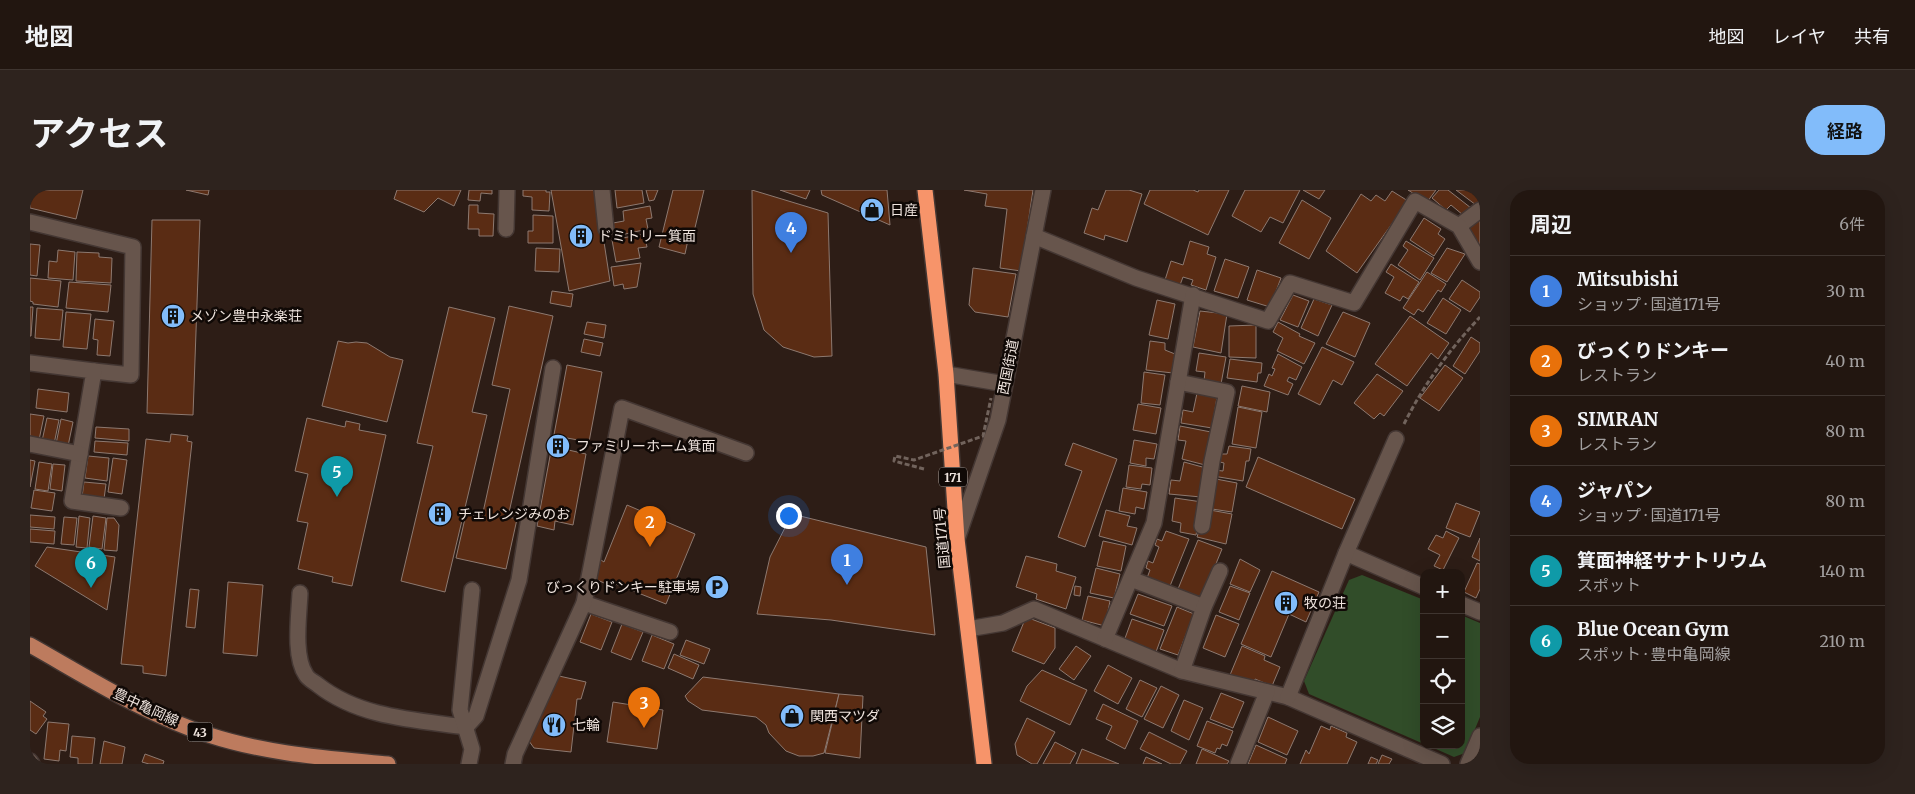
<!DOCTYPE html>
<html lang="ja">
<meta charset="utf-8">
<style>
:root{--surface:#221610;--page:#2e231e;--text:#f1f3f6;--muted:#a29f9f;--line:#3f3530;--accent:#82bcfa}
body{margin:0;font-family:Merriweather,"Noto Sans JP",serif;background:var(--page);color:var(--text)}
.controls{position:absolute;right:15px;bottom:15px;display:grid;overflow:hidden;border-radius:10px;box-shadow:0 5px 20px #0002}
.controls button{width:45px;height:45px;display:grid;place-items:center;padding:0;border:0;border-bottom:1px solid var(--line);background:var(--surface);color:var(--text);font:25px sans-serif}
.you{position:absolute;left:758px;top:325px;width:18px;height:18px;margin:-12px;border:4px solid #fff;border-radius:50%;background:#1a73e8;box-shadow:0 0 0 8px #1a73e833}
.badge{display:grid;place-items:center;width:32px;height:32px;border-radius:50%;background:var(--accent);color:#fff;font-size:16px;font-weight:700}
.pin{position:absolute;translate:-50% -41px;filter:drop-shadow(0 1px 2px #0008)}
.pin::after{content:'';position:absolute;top:26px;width:18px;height:15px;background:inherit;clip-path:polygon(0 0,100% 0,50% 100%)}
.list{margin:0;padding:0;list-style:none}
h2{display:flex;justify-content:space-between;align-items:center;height:65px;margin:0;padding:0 20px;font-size:21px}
h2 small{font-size:16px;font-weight:400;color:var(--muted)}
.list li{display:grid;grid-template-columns:32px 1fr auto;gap:15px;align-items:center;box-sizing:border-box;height:70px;padding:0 20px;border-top:1px solid var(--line)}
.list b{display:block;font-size:19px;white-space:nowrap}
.list p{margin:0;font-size:16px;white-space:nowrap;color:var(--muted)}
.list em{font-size:16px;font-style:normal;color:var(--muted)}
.icon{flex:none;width:28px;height:28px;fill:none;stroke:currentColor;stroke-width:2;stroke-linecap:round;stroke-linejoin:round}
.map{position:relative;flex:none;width:1450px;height:574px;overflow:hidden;border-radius:20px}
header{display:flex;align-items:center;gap:30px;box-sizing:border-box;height:70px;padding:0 25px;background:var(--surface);border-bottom:1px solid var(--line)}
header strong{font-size:24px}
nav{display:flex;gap:28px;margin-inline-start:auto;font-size:18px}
.intro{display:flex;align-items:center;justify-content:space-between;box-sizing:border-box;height:120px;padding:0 30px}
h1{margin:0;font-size:35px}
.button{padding:12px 22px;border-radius:20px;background:var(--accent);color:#111;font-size:18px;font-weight:700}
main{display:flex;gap:30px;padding:0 30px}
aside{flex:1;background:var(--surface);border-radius:20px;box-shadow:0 5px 20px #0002}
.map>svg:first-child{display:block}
</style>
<header>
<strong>地図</strong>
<nav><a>地図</a><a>レイヤ</a><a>共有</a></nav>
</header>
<div class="intro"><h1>アクセス</h1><a class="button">経路</a></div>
<main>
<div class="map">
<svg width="1450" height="574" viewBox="0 0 1450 574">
<rect width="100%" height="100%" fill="#2d1d16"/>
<g fill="#314d29">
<path d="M1332,385l62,25v144l-115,-50 -5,-13 45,-101z"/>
<path d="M1431,425l19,8v94l-15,36 -11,4 -27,-12h34z"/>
</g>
<g fill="#5a2c14" stroke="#8d7970">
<path d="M0,0h53l-7,29 -46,-11z"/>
<path d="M156,0h23l-1,5z"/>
<path d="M367,0h64l-7,16 -16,-8 -14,14 -30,-13z"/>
<path d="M439,0h23v4l-11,-1 -1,8 -12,-1z"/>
<path d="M493,0h23v2h4l-1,19 -17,-1v-13l-9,-1z"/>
<path d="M521,0h45l14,91 -41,10z"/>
<path d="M585,0h27l2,13 -27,5z"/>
<path d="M616,0h12l-4,10 -5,1z"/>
<path d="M643,0h31l-11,46 -4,-1 -4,19 -26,-7z"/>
<path d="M722,0l76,23 4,143 -18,1 -31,-10 -19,-17 -11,-36z"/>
<path d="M750,0h30l-4,9z"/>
<path d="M791,0h66l3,35 -68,-30z"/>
<path d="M1003,0l-12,81 -21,-3 7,-59 -22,-3 2,-12 -23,-4z"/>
<path d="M1076,0h23l13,4 -15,48 -22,-7 -1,5 -20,-7 8,-25 6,2z"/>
<path d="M1120,0h43l5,2 1,-2h30l-21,45 -64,-31z"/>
<path d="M1215,0h55l-17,33 -13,-6 -9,15 -29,-16z"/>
<path d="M1273,0h22l-6,9z"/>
<path d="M1378,0h28l-9,12z"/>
<path d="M1409,0h9l23,18 -8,7 -12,-10 -5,5 -14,-12z"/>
<path d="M1426,0h24v10l-4,5z"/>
<path d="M1362,1l16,10 -51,72 -31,-22 35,-57 10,7 5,-6 9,6z"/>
<path d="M1272,10l29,18 -22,41 -30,-16z"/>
<path d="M439,15h9v8l16,1 -1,22h-14v-7h-11z"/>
<path d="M620,16l2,12 -6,1 2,10 -32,7 -3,-13 11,-2 -1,-10z"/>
<path d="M503,25l20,1v27h-25v-12h5z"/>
<path d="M1394,28l17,11 -3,5 7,5 -11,17 -24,-16z"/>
<path d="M1450,28v28l-1,1 -15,-16z"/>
<path d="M122,30h48l-7,195 -46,-2z"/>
<path d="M614,44l3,13 -9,1 2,10 -24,4 -4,-22z"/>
<path d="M1160,51l19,6 -2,7 9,3 -10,33 -15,-5 2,-5 -10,-3 -3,8 -15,-5 6,-19 12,4z"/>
<path d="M1376,51l28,17 -14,22 -22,-15 10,-15 -5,-4z"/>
<path d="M0,54l10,1 -3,31 -7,-1z"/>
<path d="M506,58l24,1 -1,23 -24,-1z"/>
<path d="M1417,58l18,6 -18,28 -16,-9z"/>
<path d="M28,60l17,2 -2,28 -25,-2 1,-17 8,1z"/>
<path d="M47,62l22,1v4l13,1 -1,25 -35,-2z"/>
<path d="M1195,69l24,8 -11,31 -24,-7z"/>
<path d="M611,73l-4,24 -13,2 -1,-5 -9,2 -3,-19z"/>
<path d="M1361,74l28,18 -11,17 -5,-3 -3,5 -15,-8 9,-16 -8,-5z"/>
<path d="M943,78l43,6 -8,43 -33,-5 -6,-7z"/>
<path d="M1227,80l24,8 -11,29 -23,-7z"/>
<path d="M1397,82l19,12 -5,8 -3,-2 -15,22 -5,-3 -4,6 -11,-7z"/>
<path d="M0,88l31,3 -3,26 -25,-3v-2l-3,-1z"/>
<path d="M1432,90l18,12v5l-10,15 -21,-13z"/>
<path d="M39,92l42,3 -3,27 -42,-4z"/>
<path d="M522,101l21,3 -2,13 -21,-4z"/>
<path d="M1263,105l16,6 -11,26 -18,-7z"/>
<path d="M1413,108l18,12 -15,24 -19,-11z"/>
<path d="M1284,109l18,6 -14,31 -17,-8z"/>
<path d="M1127,110l18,4 -7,35 -19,-4z"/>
<path d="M479,116l44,10 -45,201 9,2 -11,50 -50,-11 10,-44 16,3 28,-128 -18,-4z"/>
<path d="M0,117h3l-2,29h-1z"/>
<path d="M419,117l46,11 -23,94 15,3 -42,177 -44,-11 32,-135 -16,-3z"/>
<path d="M7,118l26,2 -3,30 -25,-2z"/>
<path d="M1170,121l27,3 -6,39 -28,-6z"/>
<path d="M36,122l25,2 -4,35 -24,-2z"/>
<path d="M1313,122l27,11 -15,34 -29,-13z"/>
<path d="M1380,126l39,27 -11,16 -7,-6 -24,33 -32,-22z"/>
<path d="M65,129l19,2 -4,35 -13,-1 1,-15 -5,-1z"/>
<path d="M557,132l19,3 -2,13 -20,-4z"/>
<path d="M1248,132l22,12 -1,2 16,7 -11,21 -27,-13 6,-13 -10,-6z"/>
<path d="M1226,135v33l-27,-1v-31z"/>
<path d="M1441,147l9,6v8l-15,23 -12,-8z"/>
<path d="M554,149l19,4 -3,13 -19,-4z"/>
<path d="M308,151l10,2 8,-1 11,1 23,14 13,3 -16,62 -65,-16z"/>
<path d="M1120,151l15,2v7l10,4 -2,19 -27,-3z"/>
<path d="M1292,157l32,15 -12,23 -9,-5 -13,25 -22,-11z"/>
<path d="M1169,163l27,4 -5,27 -17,-3 1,-9 -9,-1z"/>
<path d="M1248,164l24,13 -6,13 -7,-3 -2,4 6,3 -5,11 -24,-9 5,-12 3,2 3,-7 -3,-1z"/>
<path d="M1200,169l32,4 -1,10h-3l-1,9 -30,-4z"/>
<path d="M537,175l35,7 -13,70 -22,-4 -3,11 22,5 -13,71 -18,-4 -1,9 -17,-4z"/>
<path d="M1415,175l18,13 -24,33 -19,-13z"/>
<path d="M1114,182l21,3 -5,30 -19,-2z"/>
<path d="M1347,184l26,17 -19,25 -4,-3 -6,6 -20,-16z"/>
<path d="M1212,196l28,6 -3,20 -29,-6z"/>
<path d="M8,199l31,4 -2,19 -31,-4z"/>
<path d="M1167,203l20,4 -5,31 -31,-5 2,-13 10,2z"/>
<path d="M1108,214l23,4 -5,26 -23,-4z"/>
<path d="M1208,217l24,5 -6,36 -24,-4z"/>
<path d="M0,224l14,2 -5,24 -9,-1z"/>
<path d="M17,228l12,2 -5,24 -12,-3z"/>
<path d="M277,228l38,9 1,-6 14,3 -1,6 27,5 -34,151 -20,-4 1,-5 -35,-8 10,-46 -11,-2 11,-47 -13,-3z"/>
<path d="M31,229l12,3 -5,24 -12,-2z"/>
<path d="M1150,236l31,6 -6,33 -23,-6 4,-18 -8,-1z"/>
<path d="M66,237l33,2v12l-34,-3z"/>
<path d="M141,244l17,2 -1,5 5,1 -26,234 -23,-3v-7l-22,-2 25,-225 24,3z"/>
<path d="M1104,250l23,4 -3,15 -8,-1v8l-16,-3z"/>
<path d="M65,251l33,2 -1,12 -33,-3z"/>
<path d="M1043,253l44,16 -32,88 -27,-10 24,-66 -17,-6z"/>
<path d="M1199,256l22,3 -2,12h-3l-3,20 -30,-5 1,-6 9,1 1,-8 -4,-1 1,-8h6z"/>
<path d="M58,266l21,2 -2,23 -22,-3z"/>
<path d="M1228,267l97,42 -13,30 -96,-42z"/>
<path d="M83,268l14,2 -5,34 -14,-2z"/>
<path d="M0,270l5,1 -5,26z"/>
<path d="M9,272l13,2 -4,27 -13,-2z"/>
<path d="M1154,272l22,6 -5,29 -32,-3 2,-14 9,1z"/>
<path d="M23,274l12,1 -3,26 -12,-2z"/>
<path d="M1099,275l23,3 -2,17 -8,-1 -1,5 -15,-2z"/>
<path d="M1186,289l21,4 -5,29 -20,-3z"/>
<path d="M54,292l22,2 -2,15 -22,-2z"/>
<path d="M1093,298l24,4 -3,17 -8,-2 -1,7 -16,-3z"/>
<path d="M4,300l21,3 -3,18 -21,-3z"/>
<path d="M1145,308l27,4 -6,33 -16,-3 1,-9 -9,-2z"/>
<path d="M1426,313l24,9 -10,25 -24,-9z"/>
<path d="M597,315l68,29 -29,70 -53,-21 -2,3 -16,-7 6,-19 3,2z"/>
<path d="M1076,320l24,6 -3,10 10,2 -5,17 -33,-9z"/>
<path d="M1180,320l22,4 -6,30 -29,-7 2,-6 7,1z"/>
<path d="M762,324l134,33 9,88 -104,-15 -74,-6 13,-57z"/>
<path d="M0,325l25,2 -1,12 -24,-2z"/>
<path d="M49,326l11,2 -3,30 -11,-1z"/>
<path d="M63,326l13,2 -4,31 -13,-2z"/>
<path d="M34,327l13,1 -3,27 -13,-1z"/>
<path d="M77,328h7l5,7 -2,26 -13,-1z"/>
<path d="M0,339l25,2 -1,13 -24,-2z"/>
<path d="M1136,341l23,8 -19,47 -23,-8 3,-8 -4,-2 2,-7 5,2 6,-16 -4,-2 2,-6 5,2z"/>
<path d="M1416,341l13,7 -16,32 -9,-4 6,-11 -12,-6 8,-14 7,3z"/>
<path d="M1450,348v23l-8,-4z"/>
<path d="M1168,350l24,9 -20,49 -24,-9z"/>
<path d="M1073,351l23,5 -5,25 -24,-5z"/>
<path d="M17,357l68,10 -8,53 -72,-44z"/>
<path d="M996,366l31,8 -1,7 20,6 -10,32 -30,-10 1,-5 -21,-7z"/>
<path d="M1210,369l20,11 -10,22 -20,-8z"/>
<path d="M1447,373l3,1v25l-4,9 -12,-6z"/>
<path d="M1066,378l24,6 -6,24 -24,-5z"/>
<path d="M1242,381l47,21 -13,30 -17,-8 -18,43 -30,-13z"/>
<path d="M198,392l35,3 -6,71 -34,-3z"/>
<path d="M1045,396l6,1 -1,9 -6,-1z"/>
<path d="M1200,396l20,7 -11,27 -20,-8z"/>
<path d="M160,399l9,1 -4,38 -9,-1z"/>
<path d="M1108,404l34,12 -8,20 -34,-12z"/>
<path d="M1058,406l22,5 -5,25 -23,-6z"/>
<path d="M1147,417l17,7 -16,41 -18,-6z"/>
<path d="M561,424l21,8 -11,28 -21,-8z"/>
<path d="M1186,425l23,9 -14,33 -22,-9z"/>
<path d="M996,427l29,11v20l-11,16 -32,-13z"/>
<path d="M1102,429l32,11 -8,22 -32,-11z"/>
<path d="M592,434l21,8 -12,28 -20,-8z"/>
<path d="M622,445l22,9 -10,25 -22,-8z"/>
<path d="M656,450l24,9 -6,15 -24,-9z"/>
<path d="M1046,456l15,10 -17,24 -15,-11z"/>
<path d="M1212,456l23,10 -1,4 16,7 -8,19 -17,-7 -2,5 -23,-9z"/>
<path d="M644,464l25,11 -6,14 -25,-11z"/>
<path d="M1078,475l24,13 -14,26 -24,-13z"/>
<path d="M1012,480l45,20 -17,35 -50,-24 7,-15z"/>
<path d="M529,486l27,6 -5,17h-4l-6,53 -37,-4 -5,-7z"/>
<path d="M673,487l136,17 -15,59 -11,3h-14l-13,-5 -17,-18 -3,-8 -10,-8 -54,-7 -14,-9 -3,-5z"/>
<path d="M1110,490l17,8 -15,29 -16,-8z"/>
<path d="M1131,496l18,9 -16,33 -19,-9z"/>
<path d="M1191,503l23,9 -11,26 -23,-9z"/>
<path d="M809,504l24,2 -3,62 -35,-5z"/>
<path d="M1154,510l19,8 -14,32 -18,-9z"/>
<path d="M0,511l16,11 -3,4 4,3 -11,15 -6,-4z"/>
<path d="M583,512l50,8 -6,39 -50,-7z"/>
<path d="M1073,514l35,17 -13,28 -19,-10 6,-13 -16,-7z"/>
<path d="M1238,527l30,14 -11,24 -29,-13z"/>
<path d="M997,528l28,14 -18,32h-5l-15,-9 -2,-11z"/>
<path d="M1177,531l26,10 -6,15 -5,-2 -2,5 -3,-1 -2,5 -18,-7z"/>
<path d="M18,532l21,2 -3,27 -6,-1 -1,11 -15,-2z"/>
<path d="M1291,536l9,4 1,-4 16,7 -1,4 11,5 -10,22h-47l6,-14 3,4z"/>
<path d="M1119,542l38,19 -7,13h-9l-31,-15z"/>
<path d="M42,546l23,2 -3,26h-14v-6l-8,-1z"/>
<path d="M74,551l21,6 -3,17h-22z"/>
<path d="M1025,552l21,11 -6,11h-27z"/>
<path d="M1226,555l31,14 -2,5h-37z"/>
<path d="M1052,559l37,15h-43z"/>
<path d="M1172,559l27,12 -2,3h-31z"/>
<path d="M115,564l19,7 -1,3h-14l-7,-2z"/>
<path d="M1352,565l10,4 -3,5h-11z"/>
<path d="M1116,567l16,7h-19z"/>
<path d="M1341,567l7,3 -2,4h-8z"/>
</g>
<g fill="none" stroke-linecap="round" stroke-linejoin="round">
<g stroke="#443733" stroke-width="18">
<g id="minor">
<path d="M572,0l4,39"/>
<path d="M0,32l103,25 -2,128 -37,-4"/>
<path d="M1429,36l21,-16"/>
<path d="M476,39l1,-39"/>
<path d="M1004,46l102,42 132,43 22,-38 64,20 61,-102 44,25 21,36"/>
<path d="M0,173l64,8 -22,130 49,7"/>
<path d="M916,184l59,10"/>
<path d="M1148,192l49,10 -15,69 -10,65"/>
<path d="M0,254l50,10"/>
<path d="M927,349l41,-119 45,-230"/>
<path d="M1316,363l78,34"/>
<path d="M1101,389l73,28"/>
<path d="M270,403c-1,23 -7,63 6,82 2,4 8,7 12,10 42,33 98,35 148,42"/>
<path d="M554,413l86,29"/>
<path d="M1431,414l19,8"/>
<path d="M938,439l35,-6 31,-14 148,62 106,26 154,67"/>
<path d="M1075,449l49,-116 39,-228"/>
<path d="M1152,481l22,-64 16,-36"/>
<path d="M1258,507l58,-144 50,-114"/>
<path d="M436,537l10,-11 43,-136 34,-212"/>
<path d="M0,571l2,3"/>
<path d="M439,574l3,-15 -12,-39 12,-120"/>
<path d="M483,574l2,-10 69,-151 38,-195 124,45"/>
<path d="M1208,574l29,-72"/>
<path d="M1438,574l12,-28"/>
</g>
</g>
<g stroke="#443733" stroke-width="18">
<path id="major" d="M0,455c57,32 116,70 179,90 58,19 119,23 179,29"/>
</g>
<g stroke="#443733" stroke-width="18">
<path id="highway" d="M895,0l21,184 11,165 27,225"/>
</g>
<path stroke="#71635c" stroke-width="3" stroke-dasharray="5 2.5" stroke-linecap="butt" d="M1374,234c20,-40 46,-75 76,-107"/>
<use href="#minor" stroke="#67554c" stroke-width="15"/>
<use href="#major" stroke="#bd7b5e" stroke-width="15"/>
<use href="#highway" stroke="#f7946a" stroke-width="15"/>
<path stroke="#71635c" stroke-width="3" stroke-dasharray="5 2.5" stroke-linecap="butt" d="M894,279l-30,-8 1,-5 19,4 69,-24 8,-38"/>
</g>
<defs>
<g id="shop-disc" transform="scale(1.25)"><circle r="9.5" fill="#82bcfa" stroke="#100906"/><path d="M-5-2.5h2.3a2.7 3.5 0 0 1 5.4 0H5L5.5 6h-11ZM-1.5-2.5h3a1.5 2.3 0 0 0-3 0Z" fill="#111"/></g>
<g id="building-disc" transform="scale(1.25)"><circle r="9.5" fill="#82bcfa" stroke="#100906"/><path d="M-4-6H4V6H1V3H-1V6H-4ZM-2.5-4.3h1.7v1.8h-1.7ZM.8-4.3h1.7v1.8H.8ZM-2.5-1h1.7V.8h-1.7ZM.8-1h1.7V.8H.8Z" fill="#111"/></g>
<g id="parking-disc" transform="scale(1.25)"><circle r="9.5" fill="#82bcfa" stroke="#100906"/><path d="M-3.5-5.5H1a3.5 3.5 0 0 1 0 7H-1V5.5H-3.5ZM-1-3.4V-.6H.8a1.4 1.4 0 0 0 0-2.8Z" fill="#111"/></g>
<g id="restaurant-disc" transform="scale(1.25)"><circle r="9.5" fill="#82bcfa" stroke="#100906"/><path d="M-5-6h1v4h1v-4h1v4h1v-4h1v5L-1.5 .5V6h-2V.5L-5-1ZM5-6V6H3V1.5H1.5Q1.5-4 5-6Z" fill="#111"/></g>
</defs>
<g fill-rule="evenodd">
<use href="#shop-disc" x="842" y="20"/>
<use href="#building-disc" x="551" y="46"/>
<use href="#building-disc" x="143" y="126"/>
<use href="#building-disc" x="528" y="256"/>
<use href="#building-disc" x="410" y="324"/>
<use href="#parking-disc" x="687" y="397"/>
<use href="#building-disc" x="1256" y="413"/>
<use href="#shop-disc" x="762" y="526"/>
<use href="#restaurant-disc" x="524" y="535"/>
</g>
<g text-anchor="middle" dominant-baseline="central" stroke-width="5" stroke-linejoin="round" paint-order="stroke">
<g fill="#100906" stroke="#aba29c" stroke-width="1">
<rect x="909" y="277.5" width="28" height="19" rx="4"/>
<rect x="157.5" y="532.5" width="25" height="19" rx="4"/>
</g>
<g font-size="12" font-weight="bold" fill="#eee3dd">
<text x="923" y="287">171</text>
<text x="170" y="542">43</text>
</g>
<g font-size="14" fill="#eee3dd" stroke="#100906" text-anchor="start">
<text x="860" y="20">日産</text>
<text x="568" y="46">ドミトリー箕面</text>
<text x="160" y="126">メゾン豊中永楽荘</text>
<text x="546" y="256">ファミリーホーム箕面</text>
<text x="428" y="324">チェレンジみのお</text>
<text x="670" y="397" text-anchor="end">びっくりドンキー駐車場</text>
<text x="1274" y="413">牧の荘</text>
<text x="780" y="526">関西マツダ</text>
<text x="542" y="535">七輪</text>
</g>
<g font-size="14" fill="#eee3dd" stroke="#100906">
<text transform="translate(978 177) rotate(-79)">西国街道</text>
<text transform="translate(912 348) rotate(-95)">国道171号</text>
<text transform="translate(116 517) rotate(25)">豊中亀岡線</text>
</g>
</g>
</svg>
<div class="controls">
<button>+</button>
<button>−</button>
<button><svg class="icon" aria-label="locate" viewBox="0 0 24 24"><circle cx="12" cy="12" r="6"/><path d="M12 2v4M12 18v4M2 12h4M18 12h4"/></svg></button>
<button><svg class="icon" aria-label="layers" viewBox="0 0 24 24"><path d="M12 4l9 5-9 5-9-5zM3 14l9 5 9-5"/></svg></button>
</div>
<div class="you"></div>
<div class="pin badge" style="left:817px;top:395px;background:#3f7fe0">1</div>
<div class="pin badge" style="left:620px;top:357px;background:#e8710a">2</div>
<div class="pin badge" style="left:614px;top:538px;background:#e8710a">3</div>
<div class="pin badge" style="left:761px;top:63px;background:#3f7fe0">4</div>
<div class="pin badge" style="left:307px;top:307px;background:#0f9aa8">5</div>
<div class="pin badge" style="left:61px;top:398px;background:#0f9aa8">6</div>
</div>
<aside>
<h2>周辺<small>6件</small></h2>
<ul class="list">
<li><span class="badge" style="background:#3f7fe0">1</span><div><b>Mitsubishi</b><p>ショップ · 国道171号</p></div><em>30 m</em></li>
<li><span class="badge" style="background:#e8710a">2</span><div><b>びっくりドンキー</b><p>レストラン</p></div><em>40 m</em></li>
<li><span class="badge" style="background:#e8710a">3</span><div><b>SIMRAN</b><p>レストラン</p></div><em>80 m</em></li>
<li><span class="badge" style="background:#3f7fe0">4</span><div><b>ジャパン</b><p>ショップ · 国道171号</p></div><em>80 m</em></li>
<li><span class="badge" style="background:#0f9aa8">5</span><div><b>箕面神経サナトリウム</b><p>スポット</p></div><em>140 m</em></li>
<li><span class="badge" style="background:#0f9aa8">6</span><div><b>Blue Ocean Gym</b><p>スポット · 豊中亀岡線</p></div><em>210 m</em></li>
</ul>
</aside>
</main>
